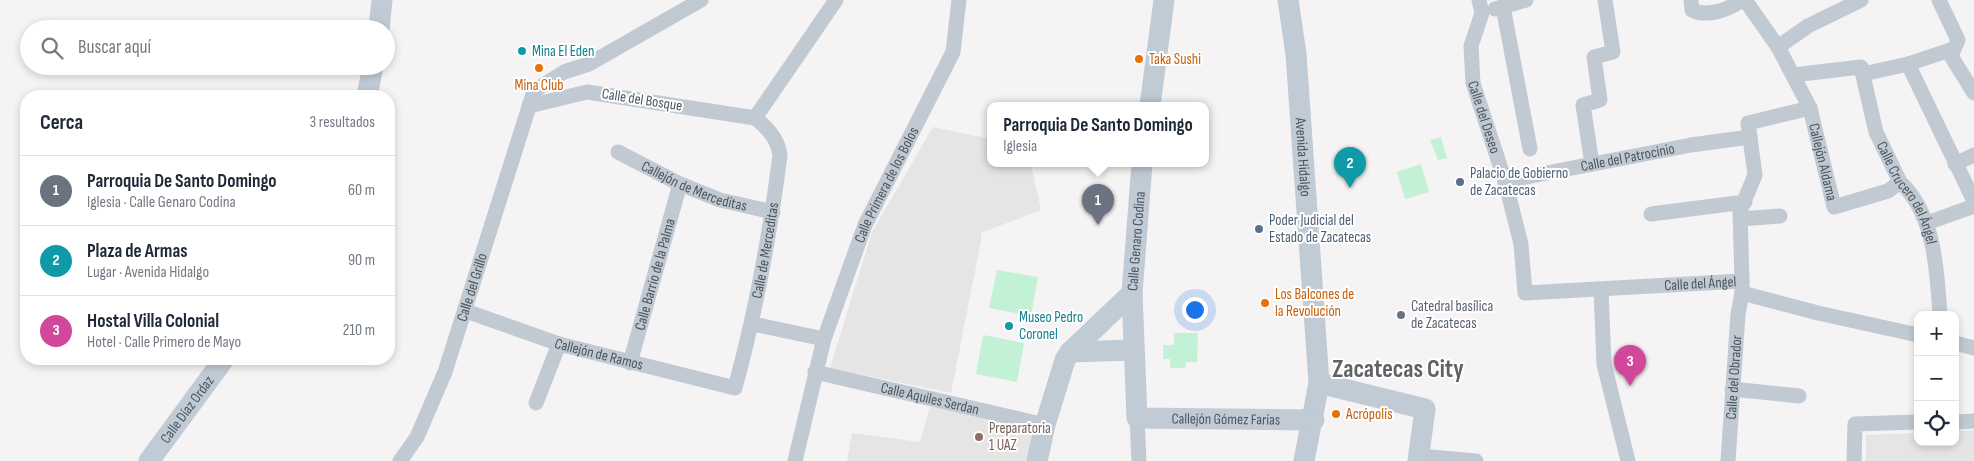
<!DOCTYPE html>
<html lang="es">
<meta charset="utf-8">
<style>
:root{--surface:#fff;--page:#f2f2f3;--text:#1f2937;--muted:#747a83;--line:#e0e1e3;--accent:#1a73e8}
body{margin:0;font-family:"Sofia Sans Condensed",sans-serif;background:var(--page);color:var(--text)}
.controls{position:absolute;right:15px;bottom:15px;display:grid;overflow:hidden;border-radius:10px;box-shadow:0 2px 8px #0003}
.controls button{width:45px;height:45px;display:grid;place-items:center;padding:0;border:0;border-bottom:1px solid var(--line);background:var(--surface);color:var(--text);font:25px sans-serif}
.you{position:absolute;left:1194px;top:309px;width:18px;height:18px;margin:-12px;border:4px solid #fff;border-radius:50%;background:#1a73e8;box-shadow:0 0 0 8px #1a73e833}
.badge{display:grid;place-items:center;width:32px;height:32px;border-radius:50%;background:var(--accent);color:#fff;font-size:16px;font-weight:700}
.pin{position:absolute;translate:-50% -41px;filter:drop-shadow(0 1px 2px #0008)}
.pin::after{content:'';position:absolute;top:26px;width:18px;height:15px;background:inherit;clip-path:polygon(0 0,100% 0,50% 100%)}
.popup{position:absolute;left:987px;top:102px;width:222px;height:65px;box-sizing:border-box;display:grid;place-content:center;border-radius:10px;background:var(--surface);filter:drop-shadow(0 1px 4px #0005);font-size:16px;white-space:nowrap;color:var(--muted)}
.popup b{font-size:19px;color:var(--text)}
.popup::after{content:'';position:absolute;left:50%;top:100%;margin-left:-10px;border:10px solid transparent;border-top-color:var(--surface)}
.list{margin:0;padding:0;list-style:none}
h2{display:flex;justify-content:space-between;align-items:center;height:65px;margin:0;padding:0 20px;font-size:21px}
h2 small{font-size:16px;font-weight:400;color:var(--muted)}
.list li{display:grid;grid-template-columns:32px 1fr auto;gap:15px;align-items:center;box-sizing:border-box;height:70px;padding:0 20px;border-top:1px solid var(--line)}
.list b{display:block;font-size:19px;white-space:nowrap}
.list p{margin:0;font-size:16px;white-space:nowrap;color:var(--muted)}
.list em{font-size:16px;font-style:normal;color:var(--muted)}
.icon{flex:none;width:28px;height:28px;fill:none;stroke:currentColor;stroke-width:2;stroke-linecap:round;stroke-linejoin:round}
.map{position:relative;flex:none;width:1974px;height:461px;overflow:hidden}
.search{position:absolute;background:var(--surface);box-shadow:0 2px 8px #0003;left:20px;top:20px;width:375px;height:55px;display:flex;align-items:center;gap:12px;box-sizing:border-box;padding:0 18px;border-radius:28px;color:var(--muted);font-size:19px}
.panel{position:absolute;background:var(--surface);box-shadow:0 2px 8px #0003;left:20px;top:90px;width:375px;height:275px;border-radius:20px}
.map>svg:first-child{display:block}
</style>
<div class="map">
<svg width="1974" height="461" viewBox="0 0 1974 461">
<rect width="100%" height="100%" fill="#f5f3f3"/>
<g fill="#e6e4e5">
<path d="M933,127l57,12v25h41l10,46 -60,23v8l-30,152 -121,-25 42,-136z"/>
<path d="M930,406l107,25 -6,30h-184l5,-28 68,9z"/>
<path d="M1974,430v31h-108v-26l52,-2v9h37v-11z"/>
</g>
<g fill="#c3f1d5">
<path d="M1441,137l6,21 -9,2 -8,-20z"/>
<path d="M1421,164l8,28 -24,7 -8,-27z"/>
<path d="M997,270l41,7 -7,39 -42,-8z"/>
<path d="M1174,333h24l-1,29h-11l-1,6h-15v-9h-7v-14h11z"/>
<path d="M983,335l41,8 -7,39 -41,-8z"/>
</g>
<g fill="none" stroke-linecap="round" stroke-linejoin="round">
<g stroke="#c1cad2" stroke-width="15">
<path id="s1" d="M1479,0l3,13 -11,33 2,37 32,98 16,63 4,49 217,-12v12l76,20 100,22"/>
<path d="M1691,0l1,10c16,8 37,-1 51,-10"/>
<path id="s2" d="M1745,0l33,47 32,61 24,99 54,-16 12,-9"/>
<path d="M1939,0l19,40 -7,16 23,37"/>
<path d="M1503,7l27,142"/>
<path d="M1495,9l31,-9"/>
<path d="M1778,47l30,-21 53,-26"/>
<path d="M1908,64l66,137"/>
<path d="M1863,74l45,-10 45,-15"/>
<path id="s3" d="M1793,75l68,-8 15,65 24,50c35,32 37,89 40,133"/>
<path d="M755,118l81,-118"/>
<path id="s4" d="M618,152l62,32 40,16 53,12"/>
<path d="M1592,164l-9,-59 17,-5 -6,-43 19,-5 -8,-52"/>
<path d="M1955,164l19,-9"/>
<path id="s5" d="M1505,181l186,-36 59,-8"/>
<path d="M1651,214l94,-12"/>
<path d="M1740,219l40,-3"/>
<path d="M1927,223l47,-17"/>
<path d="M1742,281l-2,-70 15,-36 -7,-52 62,-15"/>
<path d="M1601,290l3,74 24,97"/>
<path id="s6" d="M466,311l93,33 176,44c21,-77 35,-154 45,-233 -2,-16 -13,-28 -25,-37l-168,-26 -58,14"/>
<path d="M753,324l71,15"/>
<path d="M1955,343l19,5"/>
<path id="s7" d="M630,363l50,-179"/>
<path id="s8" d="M815,372l230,53"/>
<path d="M1732,389l67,7"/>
<path d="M536,403l23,-59"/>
<path d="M1137,418l2,43"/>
<path d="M1955,422l19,-1"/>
<path d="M1419,456l57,5"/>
<path id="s9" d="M400,461l17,-24 28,-65 89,-281 30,-19 25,-8 112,-64"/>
<path id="s10" d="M795,461l29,-122 41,-114 88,-173 6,-52"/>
<path id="s11" d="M1728,461l10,-147 4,-21"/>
<path d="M1854,461l1,-37 63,-2"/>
</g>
<g stroke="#c1cbd6" stroke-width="21">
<path id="s12" d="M1288,0l8,54 23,329 -15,78"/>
<path d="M379,29l3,-29"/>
<path d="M367,96l6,-30"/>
<path d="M1150,106l14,-106"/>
<path id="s13" d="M1132,293l5,125 177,2"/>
<path d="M1070,352l63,-2"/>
<path d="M1319,383l106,26 -7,52"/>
<path id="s14" d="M149,461l75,-102"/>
<path id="s15" d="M1037,461l8,-36 20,-65 5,-8 62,-59 10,-129"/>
</g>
</g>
<g fill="#0f9aa8" stroke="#fff" stroke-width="2">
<circle cx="522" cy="51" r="5"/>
<circle cx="1009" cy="326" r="5"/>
</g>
<g fill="#e8710a" stroke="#fff" stroke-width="2">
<circle cx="1139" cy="59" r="5"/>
<circle cx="539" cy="68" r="5"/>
<circle cx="1265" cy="303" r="5"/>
<circle cx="1336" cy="414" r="5"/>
</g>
<g fill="#5c6f8a" stroke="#fff" stroke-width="2">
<circle cx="1460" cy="182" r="5"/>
<circle cx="1259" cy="229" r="5"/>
</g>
<circle fill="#6b7280" stroke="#fff" stroke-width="2" cx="1401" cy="315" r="5"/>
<circle fill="#8d6e63" stroke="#fff" stroke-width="2" cx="979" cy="437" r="5"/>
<g text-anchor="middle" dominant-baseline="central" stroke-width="4" stroke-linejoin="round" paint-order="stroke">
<g font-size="15" fill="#0d838f" stroke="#fff" text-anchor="start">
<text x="532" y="51">Mina El Eden</text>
<text x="1019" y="317">Museo Pedro<tspan x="1019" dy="17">Coronel</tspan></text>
</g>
<g font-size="15" fill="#c56008" stroke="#fff" text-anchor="start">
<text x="1149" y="59">Taka Sushi</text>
<text x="539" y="85" text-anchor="middle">Mina Club</text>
<text x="1275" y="294">Los Balcones de<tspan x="1275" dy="17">la Revolución</tspan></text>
<text x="1346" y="414">Acrópolis</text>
</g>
<g font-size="15" fill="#4a5661" stroke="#fff">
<text transform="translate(642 100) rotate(9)">Calle del Bosque</text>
<text stroke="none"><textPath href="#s1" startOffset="121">Calle del Deseo</textPath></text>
<text stroke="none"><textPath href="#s12" startOffset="158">Avenida Hidalgo</textPath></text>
<text stroke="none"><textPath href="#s5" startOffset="125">Calle del Patrocinio</textPath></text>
<text stroke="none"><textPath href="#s2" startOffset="182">Callejón Aldama</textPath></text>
<text stroke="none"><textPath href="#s4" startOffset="84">Callejón de Merceditas</textPath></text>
<text stroke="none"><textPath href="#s10" startOffset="292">Calle Primera de los Bolos</textPath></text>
<text stroke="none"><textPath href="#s3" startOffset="204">Calle Crucero del Ángel</textPath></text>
<text stroke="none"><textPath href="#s15" startOffset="252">Calle Genaro Codina</textPath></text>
<text stroke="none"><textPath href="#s6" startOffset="421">Calle de Merceditas</textPath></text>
<text stroke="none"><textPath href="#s7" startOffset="92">Calle Barrio de la Palma</textPath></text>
<text stroke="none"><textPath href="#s1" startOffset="478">Calle del Ángel</textPath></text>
<text stroke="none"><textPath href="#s9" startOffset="189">Calle del Grillo</textPath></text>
<text stroke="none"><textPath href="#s6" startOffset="140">Callejón de Ramos</textPath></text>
<text stroke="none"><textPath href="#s11" startOffset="84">Calle del Obrador</textPath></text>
<text stroke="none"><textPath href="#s8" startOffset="118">Calle Aquiles Serdan</textPath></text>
<text stroke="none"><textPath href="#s14" startOffset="64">Calle Díaz Ordaz</textPath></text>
<text stroke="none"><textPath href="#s13" startOffset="214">Callejón Gómez Farías</textPath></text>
</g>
<g font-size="15" fill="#4e5e75" stroke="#fff" text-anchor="start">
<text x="1470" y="173">Palacio de Gobierno<tspan x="1470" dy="17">de Zacatecas</tspan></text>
<text x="1269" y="220">Poder Judicial del<tspan x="1269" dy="17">Estado de Zacatecas</tspan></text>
</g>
<g font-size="15" fill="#5b616d" stroke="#fff" text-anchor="start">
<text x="1411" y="306">Catedral basílica<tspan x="1411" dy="17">de Zacatecas</tspan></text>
</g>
<g font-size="15" fill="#785e54" stroke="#fff" text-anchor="start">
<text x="989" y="428">Preparatoria<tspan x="989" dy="17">1 UAZ</tspan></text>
</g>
<g font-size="25" font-weight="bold" fill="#5f6368" stroke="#fff">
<text x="1398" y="369">Zacatecas City</text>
</g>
</g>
</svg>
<div class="controls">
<button>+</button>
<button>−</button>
<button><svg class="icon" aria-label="locate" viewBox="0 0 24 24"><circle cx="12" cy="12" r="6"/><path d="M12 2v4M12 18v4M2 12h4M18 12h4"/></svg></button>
</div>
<div class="you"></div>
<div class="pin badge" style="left:1098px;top:225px;background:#6b7280">1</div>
<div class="popup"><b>Parroquia De Santo Domingo</b>Iglesia</div>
<div class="pin badge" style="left:1350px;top:188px;background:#0f9aa8">2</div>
<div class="pin badge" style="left:1630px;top:386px;background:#d1479c">3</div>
<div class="search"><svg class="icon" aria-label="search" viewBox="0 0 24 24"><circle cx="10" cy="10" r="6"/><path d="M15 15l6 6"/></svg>Buscar aquí</div>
<section class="panel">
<h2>Cerca<small>3 resultados</small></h2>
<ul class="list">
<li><span class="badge" style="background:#6b7280">1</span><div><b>Parroquia De Santo Domingo</b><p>Iglesia · Calle Genaro Codina</p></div><em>60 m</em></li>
<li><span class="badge" style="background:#0f9aa8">2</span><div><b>Plaza de Armas</b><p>Lugar · Avenida Hidalgo</p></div><em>90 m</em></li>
<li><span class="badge" style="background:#d1479c">3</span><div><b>Hostal Villa Colonial</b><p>Hotel · Calle Primero de Mayo</p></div><em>210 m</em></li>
</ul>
</section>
</div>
